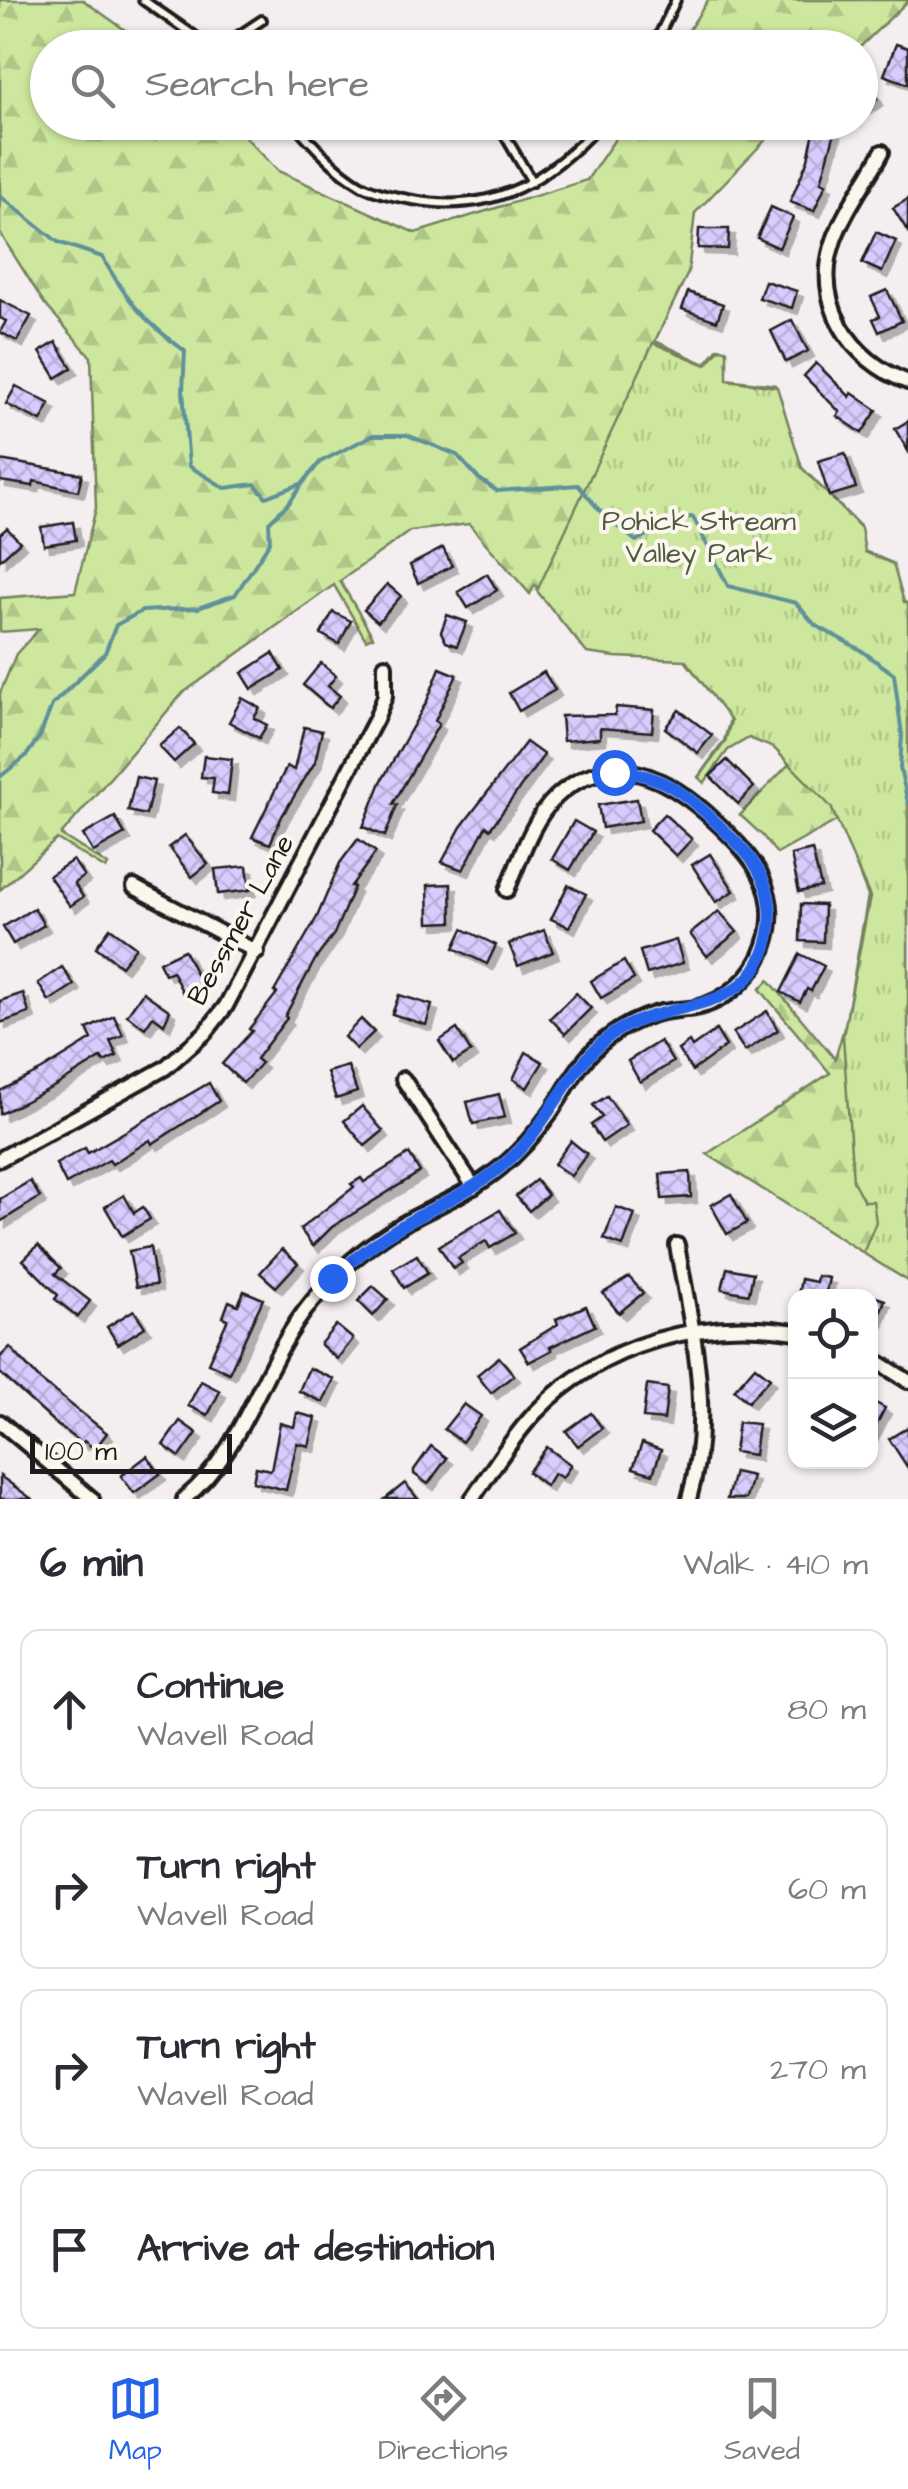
<!DOCTYPE html>
<meta charset="utf-8">
<style>
:root{--surface:#fff;--page:#f7f7f7;--text:#2b2b33;--muted:#7c7c81;--line:#e1e1e2;--accent:#2563eb}
body{margin:0;font-family:"Architects Daughter",sans-serif;background:var(--page);color:var(--text)}
.controls{position:absolute;right:30px;bottom:30px;display:grid;overflow:hidden;border-radius:20px;box-shadow:0 2px 8px #0004}
.controls button{width:90px;height:90px;display:grid;place-items:center;padding:0;border:0;border-bottom:2px solid var(--line);background:var(--surface);color:var(--text);font:50px sans-serif}
.scale{position:absolute;left:30px;bottom:25px;width:202px;box-sizing:border-box;padding-left:10px;border:5px solid #1c1c1c;border-top:0;font-size:28px;line-height:35px;white-space:nowrap;color:#1c1c1c;-webkit-text-stroke:8px #fbf7ec;paint-order:stroke}
.stop{position:absolute;width:30px;height:30px;margin:-22px;border:8px solid #2563eb;border-radius:50%;background:#fff}
.stop.end{background:#2563eb;border-color:#fff;box-shadow:0 2px 10px #0008}
.list{margin:0;padding:0;list-style:none}
h2{display:flex;justify-content:space-between;align-items:center;height:130px;margin:0;padding:0 40px;font-size:42px}
h2 small{font-size:32px;font-weight:400;color:var(--muted)}
.list li{display:grid;grid-template-columns:65px 1fr auto;gap:30px;align-items:center;box-sizing:border-box;height:160px;margin:0 20px 20px;padding:0 20px;border:2px solid var(--line);border-radius:20px}
.list b{display:block;font-size:38px;white-space:nowrap}
.list p{margin:0;font-size:32px;white-space:nowrap;color:var(--muted)}
.list em{font-size:32px;font-style:normal;color:var(--muted)}
.icon{flex:none;width:55px;height:55px;fill:none;stroke:currentColor;stroke-width:2;stroke-linecap:round;stroke-linejoin:round}
.map{position:relative;flex:none;width:908px;height:1499px;overflow:hidden}
.search{position:absolute;background:var(--surface);box-shadow:0 2px 8px #0004;left:30px;right:30px;top:30px;height:110px;display:flex;align-items:center;gap:25px;box-sizing:border-box;padding:0 35px;border-radius:55px;color:var(--muted);font-size:38px}
.sheet{height:850px;background:var(--surface)}
nav{display:flex;justify-content:space-around;align-items:center;box-sizing:border-box;height:140px;border-top:2px solid var(--line);background:var(--surface);font-size:28px;color:var(--muted)}
nav a{display:grid;justify-items:center;gap:5px}
nav .on{color:var(--accent)}
.map>svg:first-child{display:block}
</style>
<div class="map">
<svg width="908" height="1499" viewBox="0 0 908 1499">
<defs>
<pattern id="forest-firs" width="22" height="20" patternUnits="userSpaceOnUse" patternTransform="scale(2.5)"><rect width="22" height="20" fill="#cde89e"/><path d="M5 1l3.5 6h-7zM16 11l3.5 6h-7z" fill="#afc688"/></pattern>
<pattern id="park-tufts" width="24" height="20" patternUnits="userSpaceOnUse" patternTransform="scale(2.5)"><rect width="24" height="20" fill="#cde89e"/><path d="M3 7l-1-3M5 7V3M7 7l1-3M15 17l-1-3M17 17v-4M19 17l1-3" fill="none" stroke="#afc688"/></pattern>
<pattern id="building-cross-hatch" width="8" height="8" patternUnits="userSpaceOnUse" patternTransform="scale(2.5)"><rect width="8" height="8" fill="#d8cbfe"/><path d="M0 0l8 8M0 8l8-8" fill="none" stroke="#b9aed9"/></pattern>
<filter id="shadow"><feDropShadow dx="6" dy="6" stdDeviation="0" flood-color="#0004"/></filter>
</defs>
<rect width="100%" height="100%" fill="#f4eef0"/>
<filter id="ink" filterUnits="userSpaceOnUse"><feTurbulence type="fractalNoise" baseFrequency=".01" numOctaves="2"/><feDisplacementMap in="SourceGraphic" scale="20" xChannelSelector="R" yChannelSelector="G"/><feConvolveMatrix kernelMatrix="1 2 1 2 8 2 1 2 1" color-interpolation-filters="sRGB"/></filter>
<g filter="url(#ink)">
<g fill="url(#forest-firs)" stroke="#74825d" stroke-width="2.5">
<path d="M0,0h83l66,47 -101,1v74l184,1 46,48 137,62 172,-53 39,-57h156l-87,90 -7,60 -33,68 50,23 13,-16 8,1v30l49,6 26,82 59,59 4,25 28,12 11,38 5,3v677l-201,-127 123,-81 -70,-84 9,-9 66,79 11,-38 22,-125 -30,-76 -61,34 -15,-19 -22,-20 49,-51 -17,-18 -25,-9 -20,11 -24,33 -5,-4 26,-36 6,-22 -47,-61 -69,-2 -28,-5 -51,-66 -5,9 -61,-70 -59,7 -70,50 33,56 -7,3 -32,-55 -151,108 -122,142 47,30 -2,4 -49,-30 -57,51v-197l16,-39 23,-25 -39,3v-34l75,-6 21,-84 -5,-151 -47,-54 -44,-70z"/>
<path d="M708,0h200v1l-48,46h-182z"/>
</g>
<path fill="url(#park-tufts)" stroke="#74825d" stroke-width="2.5" d="M653,343l53,22 13,-16 8,1v30l50,7 25,81 59,60 4,24 28,12 11,38 4,2v677l-45,-28 13,-31 -3,-21h-9l-11,-20 -10,-145 27,-139 -39,-90 -57,-59 -25,-10 -21,12 -24,33 -5,-5 26,-36 6,-21 -46,-61 -70,-3 -28,-4 -50,-62z"/>
<g fill="none" stroke-linecap="round" stroke-linejoin="round">
<g stroke="#61909a" stroke-width="4">
<path d="M0,196l58,46 44,15c26,44 40,63 83,94l-2,40 6,75 36,22 30,-4 11,13 37,-14 17,-21 53,-27h34l50,20 21,23 19,13 81,-6 28,33 30,23 40,-22 17,-2 35,69 68,17 19,22 44,24 35,25 8,61 -2,33 8,35"/>
<path d="M0,777l26,-21 14,-20 12,-31 53,-52 11,-28 26,-14 56,-3 37,-13 35,-53 -1,-20 20,-19 14,-20"/>
</g>
</g>
<g fill="url(#building-cross-hatch)" stroke="#1c1c1c" stroke-width="2.5" filter="url(#shadow)">
<path d="M896,44l12,4v36l-24,-9z"/>
<path d="M867,83l10,16 -17,11v-23z"/>
<path d="M815,127l20,5 -14,50 5,2 -12,27 -24,-9 18,-43z"/>
<path d="M908,199v33l-15,-24z"/>
<path d="M771,207l22,10 -14,31 -22,-10z"/>
<path d="M699,229h30l-1,20 -30,-1z"/>
<path d="M876,232l20,9 -14,31 -20,-9z"/>
<path d="M765,281l32,10 -5,17 -33,-10z"/>
<path d="M887,290l15,31 -23,11 -6,-13 7,-3 -9,-19z"/>
<path d="M688,292l35,12 -6,17 -35,-12z"/>
<path d="M0,300l31,16 -14,25 -17,-9 6,-11 -6,-3z"/>
<path d="M792,320l16,31 -22,11 -15,-31z"/>
<path d="M56,342l16,26 -16,10 -16,-26z"/>
<path d="M816,363l34,34 2,-4 25,17 -15,23 -25,-17 3,-4 -36,-36z"/>
<path d="M16,386l34,18 -9,17 -35,-17z"/>
<path d="M908,421v30l-13,-22z"/>
<path d="M845,453l11,35 -27,8 -11,-35z"/>
<path d="M0,460l82,14 -4,17 -44,-10 -1,5 -33,-5z"/>
<path d="M73,522l3,18 -32,5 -3,-18z"/>
<path d="M7,528l13,14 -20,18v-26z"/>
<path d="M443,548l9,18 -34,17 -8,-18z"/>
<path d="M487,574l10,16 -29,18 -10,-16z"/>
<path d="M387,584l14,12 -23,26 -14,-12z"/>
<path d="M333,612l18,9 -12,23 -18,-10z"/>
<path d="M447,615l20,7 -10,24 -11,-4 -5,-10z"/>
<path d="M273,653l10,17 -31,19 -10,-16z"/>
<path d="M321,663l15,13 -8,10 12,10 -10,12 -27,-23z"/>
<path d="M440,668l17,7 -22,46 4,3 -46,80 4,1 -12,31 -22,-9 18,-45 46,-81z"/>
<path d="M544,672l11,18 -36,21 -10,-18z"/>
<path d="M242,698l18,10 -6,10 13,7 -8,13 -30,-16z"/>
<path d="M616,707l38,3 -2,22 -52,-4v10l-37,3 -2,-25 54,-1z"/>
<path d="M679,710l33,25 -14,18 -33,-25z"/>
<path d="M304,727l18,4 -7,31 -33,54 -12,28 -18,-7 35,-71 7,4z"/>
<path d="M180,728l14,16 -20,18 -15,-16z"/>
<path d="M526,742l18,13 -54,74 -4,-3 -23,44 -21,-8 19,-35z"/>
<path d="M204,756l28,3 -4,36 -16,-2 2,-15 -13,-1z"/>
<path d="M727,760l27,27 -16,17 -28,-28z"/>
<path d="M136,777l18,4 -8,34 -18,-4z"/>
<path d="M637,799l4,22 -39,7 -4,-23z"/>
<path d="M664,814l28,25 -16,17 -27,-26z"/>
<path d="M115,817l10,17 -32,18 -10,-17z"/>
<path d="M574,821l19,11 -23,38 -18,-11z"/>
<path d="M185,835l23,29 -16,13 -23,-30z"/>
<path d="M358,839l18,13 -25,34 3,1 -20,47 -19,26 -30,56 2,2 -31,41 5,4 -18,20 -21,-19 30,-33 -3,-2 28,-36 -3,-1 43,-75 23,-54z"/>
<path d="M812,850l9,37 -22,5 -8,-37z"/>
<path d="M710,854l24,37 -18,11 -24,-37z"/>
<path d="M73,860l11,16 -10,7 9,14 -13,9 -21,-30z"/>
<path d="M247,866l3,24 -32,4 -3,-25z"/>
<path d="M451,884l1,38 -23,1 -1,-38z"/>
<path d="M568,885l18,9 -17,33 -18,-8z"/>
<path d="M801,904l23,1 -1,37 -23,-1z"/>
<path d="M34,908l10,17 -31,19 -10,-17z"/>
<path d="M719,911l18,21 -30,24 -17,-22z"/>
<path d="M110,928l26,19 -15,19 -25,-19z"/>
<path d="M463,929l33,16 -9,19 -33,-16z"/>
<path d="M544,930l9,22 -35,14 -9,-22z"/>
<path d="M676,940l7,23 -36,11 -7,-23z"/>
<path d="M184,950l17,34 -18,9 -11,-22 -7,3 -6,-12z"/>
<path d="M800,954l24,12 -13,25 -4,-2 -7,13 -19,-10z"/>
<path d="M624,961l10,18 -33,19 -10,-17z"/>
<path d="M62,967l12,18 -25,16 -11,-18z"/>
<path d="M143,992l27,19 -6,13 -11,-8 -8,12 -18,-13z"/>
<path d="M23,993l6,20 -29,10v-22z"/>
<path d="M576,993l15,15 -26,26 -15,-16z"/>
<path d="M399,995l33,10 -6,20 -34,-11z"/>
<path d="M767,1011l11,19 -33,21 -12,-18z"/>
<path d="M114,1016l9,19 -13,6 7,15 -13,6 -3,-4 -44,27 -57,29v-23l42,-21 50,-31 -5,-10z"/>
<path d="M361,1019l13,13 -18,17 -12,-12z"/>
<path d="M457,1029l14,23 -18,11 -14,-22z"/>
<path d="M716,1030l10,16 -34,25 -14,-21 11,-8 3,5z"/>
<path d="M660,1041l13,21 -33,20 -12,-21z"/>
<path d="M526,1052l17,10 -16,26 -14,-9z"/>
<path d="M348,1066l9,26 -21,7 -9,-27z"/>
<path d="M209,1083l10,18 -67,43 -2,-4 -38,24 -3,-4 -43,24 -10,-20 29,-16 3,5z"/>
<path d="M499,1094l6,23 -32,7 -6,-22z"/>
<path d="M607,1096l20,29 -25,17 -11,-17 11,-8 -9,-12z"/>
<path d="M362,1106l21,25 -18,15 -21,-25z"/>
<path d="M571,1141l16,13 -16,22 -17,-12z"/>
<path d="M409,1154l11,18 -88,55 -19,19 -13,-17 54,-42 -3,-3 10,-6 3,4z"/>
<path d="M690,1172l1,25 -29,2 -2,-25z"/>
<path d="M536,1180l12,15 -19,16 -13,-15z"/>
<path d="M30,1181l10,16 -40,25v-23z"/>
<path d="M731,1194l16,29 -20,11 -16,-29z"/>
<path d="M124,1195l10,18 9,-6 7,12 -28,17 -17,-29z"/>
<path d="M616,1207l19,7 -12,32 -19,-7z"/>
<path d="M500,1210l15,23 -25,15 -4,-7 -28,17 4,5 -9,6 -14,-23z"/>
<path d="M38,1245l23,23 -6,6 35,27 -12,16 -23,-18 3,-4 -35,-35z"/>
<path d="M150,1247l6,38 -20,2 -7,-36z"/>
<path d="M282,1249l16,14 -22,24 -16,-14z"/>
<path d="M417,1255l11,18 -24,15 -11,-19z"/>
<path d="M727,1268l26,5 -4,21 -27,-5z"/>
<path d="M817,1276l12,2 -4,18h-27l3,-17 15,3z"/>
<path d="M629,1277l14,16 -24,20 -16,-20z"/>
<path d="M373,1286l15,13 -15,17 -15,-15z"/>
<path d="M244,1291l19,8 -34,74 -21,-10 20,-44 -5,-2 6,-16 9,4z"/>
<path d="M870,1295l15,5 -14,36 -1,-1z"/>
<path d="M586,1306l9,20 -45,21 2,3 -23,12 -9,-14 38,-24 -2,-5z"/>
<path d="M134,1310l11,17 -27,17 -11,-17z"/>
<path d="M336,1325l17,14 -16,20 -17,-15z"/>
<path d="M10,1347l30,33 67,53 -12,16 -11,-8 -2,3 -26,-20 -56,-51v-16z"/>
<path d="M499,1357l15,18 -23,18 -14,-18z"/>
<path d="M755,1366l15,12 -22,24 -14,-12z"/>
<path d="M309,1368l25,11 -11,23 -24,-11z"/>
<path d="M201,1381l19,10 -12,24 -20,-9z"/>
<path d="M647,1385l21,3 -4,32 -21,-2z"/>
<path d="M870,1400l15,8 -15,29z"/>
<path d="M464,1404l17,12 -19,26 -18,-13z"/>
<path d="M297,1413l19,5 -7,28 -12,-3 -11,47 -33,-8 3,-15 15,3 9,-47 14,4z"/>
<path d="M591,1413l11,15 -24,18 -12,-15z"/>
<path d="M180,1421l17,12 -17,24 -17,-12z"/>
<path d="M738,1422l20,2 -4,31 -20,-3z"/>
<path d="M908,1427v41l-19,-29z"/>
<path d="M642,1443l19,7 -8,24 -20,-6z"/>
<path d="M431,1446l16,12 -19,26 -14,-10v-4z"/>
<path d="M547,1447l24,18 -9,13 -8,-5 -8,13 -18,-14z"/>
<path d="M147,1456l13,18 -26,19 -13,-17z"/>
<path d="M734,1472l18,4 -6,23h-19z"/>
<path d="M0,1476l32,23h-32z"/>
<path d="M405,1483l13,16h-33z"/>
</g>
<g fill="none" stroke-linecap="round" stroke-linejoin="round">
<g stroke="#1c1c1c" stroke-width="14">
<g id="lane">
<path d="M143,0l69,48"/>
<path d="M230,48l8,-12 24,-16"/>
<path d="M653,48l23,-48"/>
<path d="M293,122c20,23 41,47 68,63 15,8 35,12 52,15 81,15 136,-20 189,-78"/>
<path d="M497,122l35,60"/>
</g>
</g>
<g stroke="#1c1c1c" stroke-width="20">
<g id="street">
<path d="M882,152c-15,29 -37,57 -48,88 -22,62 16,121 74,142"/>
<path d="M134,887l123,65"/>
<path d="M403,1079l71,108"/>
<path d="M0,1159l165,-91 40,-35 21,-27 150,-287 9,-23v-31"/>
<path d="M677,1245c15,85 37,169 12,254"/>
<path d="M870,1357l38,24"/>
<path d="M0,1422l92,77"/>
<path d="M184,1499c62,-50 77,-135 127,-196 27,-33 60,-61 97,-82 32,-17 64,-30 92,-53 19,-15 36,-35 50,-55 16,-23 28,-49 49,-68 17,-15 37,-26 59,-32 12,-3 25,-3 37,-5 32,-7 60,-32 70,-63 18,-53 -12,-89 -49,-123 -45,-43 -104,-77 -160,-25 -25,24 -35,61 -49,93"/>
<path d="M472,1499c20,-29 39,-60 63,-86 67,-70 167,-97 261,-81"/>
</g>
</g>
<use href="#lane" stroke="#fbf7ec" stroke-width="6"/>
<use href="#street" stroke="#fbf7ec" stroke-width="12"/>
</g>
</g>
<g fill="none" stroke-linecap="round" stroke-linejoin="round" filter="url(#ink)">
<path stroke="#2563eb" stroke-width="12" d="M332,1278c23,-20 46,-39 73,-54 35,-21 72,-35 103,-63 40,-35 58,-89 99,-123 56,-45 150,-13 163,-111 4,-36 -11,-63 -36,-87 -36,-35 -67,-69 -120,-68"/>
</g>
<g text-anchor="middle" dominant-baseline="central" stroke-width="8" stroke-linejoin="round" paint-order="stroke">
<g font-size="28" fill="#515943" stroke="#fbf7ec">
<text x="699" y="521">Pohick Stream<tspan x="699" dy="32">Valley Park</tspan></text>
</g>
<g font-size="28" fill="#1c1c1c" stroke="#fbf7ec">
<text transform="translate(241 920) rotate(-61)">Bessmer Lane</text>
</g>
</g>
</svg>
<div class="controls">
<button><svg class="icon" aria-label="locate" viewBox="0 0 24 24"><circle cx="12" cy="12" r="6"/><path d="M12 2v4M12 18v4M2 12h4M18 12h4"/></svg></button>
<button><svg class="icon" aria-label="layers" viewBox="0 0 24 24"><path d="M12 4l9 5-9 5-9-5zM3 14l9 5 9-5"/></svg></button>
</div>
<div class="scale">100 m</div>
<div class="stop" style="left:614px;top:772px"></div>
<div class="stop end" style="left:332px;top:1278px"></div>
<div class="search"><svg class="icon" aria-label="search" viewBox="0 0 24 24"><circle cx="10" cy="10" r="6"/><path d="M15 15l6 6"/></svg>Search here</div>
</div>
<section class="sheet">
<h2>6 min<small>Walk · 410 m</small></h2>
<ul class="list">
<li><svg class="icon" aria-label="ahead" viewBox="0 0 24 24"><path d="M12 20V5M6 11l6-6 6 6"/></svg><div><b>Continue</b><p>Wavell Road</p></div><em>80 m</em></li>
<li><svg class="icon" aria-label="right" viewBox="0 0 24 24"><path d="M7 20v-9h11M14 6l5 5-5 5"/></svg><div><b>Turn right</b><p>Wavell Road</p></div><em>60 m</em></li>
<li><svg class="icon" aria-label="right" viewBox="0 0 24 24"><path d="M7 20v-9h11M14 6l5 5-5 5"/></svg><div><b>Turn right</b><p>Wavell Road</p></div><em>270 m</em></li>
<li><svg class="icon" aria-label="arrive" viewBox="0 0 24 24"><path d="M6 21V4h12l-3 4 3 4H6"/></svg><div><b>Arrive at destination</b></div></li>
</ul>
</section>
<nav>
<a class="on"><svg class="icon" aria-label="map" viewBox="0 0 24 24"><path d="M3 6l6-2 6 2 6-2v14l-6 2-6-2-6 2zM9 4v14M15 6v14"/></svg>Map</a>
<a><svg class="icon" aria-label="directions" viewBox="0 0 24 24"><path d="M12 3l9 9-9 9-9-9zM9 14v-3h6M13 9l2 2-2 2"/></svg>Directions</a>
<a><svg class="icon" aria-label="saved" viewBox="0 0 24 24"><path d="M7 4h10v16l-5-4-5 4z"/></svg>Saved</a>
</nav>
